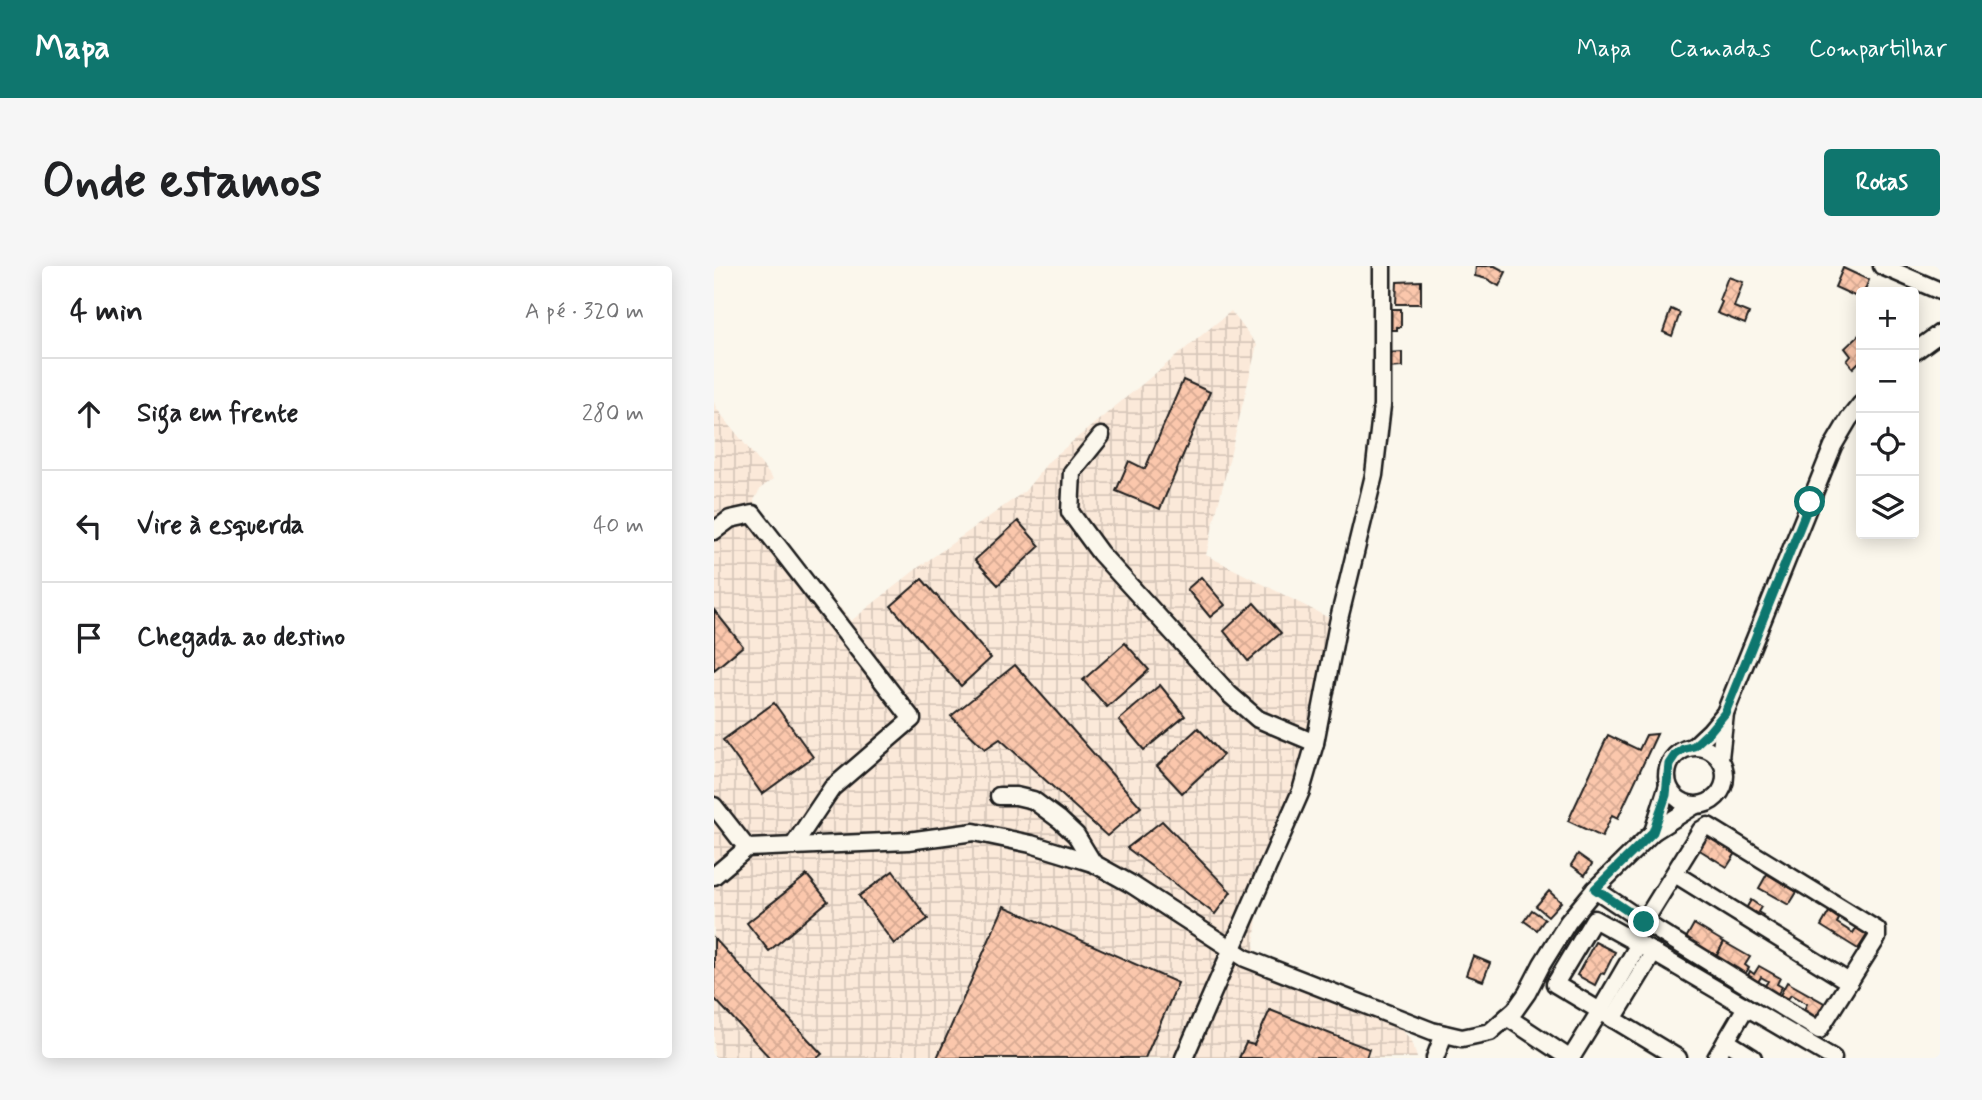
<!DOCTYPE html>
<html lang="pt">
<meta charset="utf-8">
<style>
:root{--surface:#fff;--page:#f6f6f6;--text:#202124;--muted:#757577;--line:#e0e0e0;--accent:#0f766e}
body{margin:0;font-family:Mynerve,sans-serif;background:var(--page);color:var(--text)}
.controls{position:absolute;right:21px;top:21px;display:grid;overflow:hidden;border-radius:7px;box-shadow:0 4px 18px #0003}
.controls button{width:63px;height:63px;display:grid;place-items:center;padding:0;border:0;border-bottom:2px solid var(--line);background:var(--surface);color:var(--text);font:35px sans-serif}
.stop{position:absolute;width:21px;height:21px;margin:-16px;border:5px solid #0f766e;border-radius:50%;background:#fff}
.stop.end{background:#0f766e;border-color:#fff;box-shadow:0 2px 7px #0008}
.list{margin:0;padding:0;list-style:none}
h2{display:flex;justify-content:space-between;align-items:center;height:91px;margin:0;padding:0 28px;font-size:30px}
h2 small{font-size:23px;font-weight:400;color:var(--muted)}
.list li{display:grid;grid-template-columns:46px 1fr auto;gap:21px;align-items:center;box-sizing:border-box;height:112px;padding:0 28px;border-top:2px solid var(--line)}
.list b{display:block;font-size:26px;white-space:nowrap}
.list em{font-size:23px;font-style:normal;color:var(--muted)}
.icon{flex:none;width:38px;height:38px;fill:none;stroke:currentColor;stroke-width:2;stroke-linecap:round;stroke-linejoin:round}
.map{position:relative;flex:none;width:1226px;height:792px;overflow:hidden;border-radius:7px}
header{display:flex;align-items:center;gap:42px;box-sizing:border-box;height:98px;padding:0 35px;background:var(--accent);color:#fff}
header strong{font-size:33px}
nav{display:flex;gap:38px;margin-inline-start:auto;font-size:24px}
.intro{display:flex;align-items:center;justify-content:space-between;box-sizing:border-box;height:168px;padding:0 42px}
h1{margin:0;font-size:49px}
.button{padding:18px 32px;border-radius:7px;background:var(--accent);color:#fff;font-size:24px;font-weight:700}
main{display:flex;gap:42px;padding:0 42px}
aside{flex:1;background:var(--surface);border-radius:7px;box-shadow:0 4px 18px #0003}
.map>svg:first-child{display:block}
</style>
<header>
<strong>Mapa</strong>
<nav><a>Mapa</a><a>Camadas</a><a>Compartilhar</a></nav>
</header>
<div class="intro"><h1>Onde estamos</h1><a class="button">Rotas</a></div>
<main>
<aside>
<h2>4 min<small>A pé · 320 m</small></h2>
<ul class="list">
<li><svg class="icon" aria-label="ahead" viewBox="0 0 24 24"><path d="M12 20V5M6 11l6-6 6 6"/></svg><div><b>Siga em frente</b></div><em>280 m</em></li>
<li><svg class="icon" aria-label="left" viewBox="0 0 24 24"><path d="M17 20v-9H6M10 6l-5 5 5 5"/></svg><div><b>Vire à esquerda</b></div><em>40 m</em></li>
<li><svg class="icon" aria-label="arrive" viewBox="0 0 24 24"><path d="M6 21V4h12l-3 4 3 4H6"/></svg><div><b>Chegada ao destino</b></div></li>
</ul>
</aside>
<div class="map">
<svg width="1226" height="792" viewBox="0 0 1226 792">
<defs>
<pattern id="industrial-grid" width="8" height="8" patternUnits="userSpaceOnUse" patternTransform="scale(1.75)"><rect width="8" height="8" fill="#fbe9d9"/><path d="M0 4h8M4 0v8" fill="none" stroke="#d7c7ba"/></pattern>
<pattern id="building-cross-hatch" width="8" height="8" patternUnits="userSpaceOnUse" patternTransform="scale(1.75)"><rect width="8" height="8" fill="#fbc7ac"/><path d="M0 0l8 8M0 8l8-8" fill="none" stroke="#d7aa93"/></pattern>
</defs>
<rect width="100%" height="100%" fill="#fbf7ec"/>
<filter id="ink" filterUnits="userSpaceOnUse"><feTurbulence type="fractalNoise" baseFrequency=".0143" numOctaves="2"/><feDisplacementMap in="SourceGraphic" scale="14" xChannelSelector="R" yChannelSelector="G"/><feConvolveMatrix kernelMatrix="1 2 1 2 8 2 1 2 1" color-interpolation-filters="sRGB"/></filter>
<g filter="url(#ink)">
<path fill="url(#industrial-grid)" d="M517,45l26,34 -51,210 127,65 -5,91 -9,54 -5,16 -50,111 -7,25 -3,28 8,27 4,5 130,50 6,3 10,11 5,17h-703v-656l2,6 57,71 -12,9 -7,12 1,6 96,115 68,-54 106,-76 24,-30z"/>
<g fill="url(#building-cross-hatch)" stroke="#1c1c1c" stroke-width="2">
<path d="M762,0h19l11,6 -7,14 -12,-7 -12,-3z"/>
<path d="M1129,2l26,12 -5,12h-3v7l-26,-12z"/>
<path d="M1014,11l15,5 -9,25 15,6 -4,11 -28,-11 5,-11 -3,-2z"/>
<path d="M707,15v23h-25l1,-22z"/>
<path d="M670,43h17v18h-4v3h-12z"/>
<path d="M957,43l9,4 -8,23 -9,-4z"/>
<path d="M1147,67v27l-8,8 -6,-7 4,-5 -6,-8z"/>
<path d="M688,86v15l-17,1v-15z"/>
<path d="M469,114l27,12 -50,117 -44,-18 13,-30 16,8z"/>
<path d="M304,255l22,25 -42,39 -23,-25z"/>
<path d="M487,311l24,28 -15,12 -23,-28z"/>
<path d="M208,313l69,79 -30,28 -70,-80z"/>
<path d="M540,337l27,30 -33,28 -24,-30z"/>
<path d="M0,344l29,36 -29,24z"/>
<path d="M411,377l24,27 -42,37 -24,-27z"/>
<path d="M301,399l126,142 -34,29 -107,-97 -15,10 -34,-33z"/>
<path d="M446,419l25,31 -41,34 -25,-30z"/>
<path d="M60,437l39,54 -51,37 -39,-54z"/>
<path d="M484,462l25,27 -41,38 -25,-27z"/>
<path d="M943,468l-39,84 -6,-3 -10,22 -34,-16 40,-86 31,15 7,-15z"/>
<path d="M448,555l69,71 -16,22 -88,-66z"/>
<path d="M993,569l29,18 -9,14 -29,-18z"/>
<path d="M864,588l14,10 -7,11 -14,-10z"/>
<path d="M179,605l35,48 -34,25 -35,-48z"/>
<path d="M1053,608l30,18 -8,13 -30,-17z"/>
<path d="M93,609l21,26 -59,50 -22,-28z"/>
<path d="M835,625l12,11 -13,14 -12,-10z"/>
<path d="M1037,634l10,7 -3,5 5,3 -4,6 -15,-9z"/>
<path d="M290,640l174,77 -33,75h-208z"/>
<path d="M818,644l13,9 -8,11 -13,-9z"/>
<path d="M1115,646l10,7 -2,4 16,10 3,-5 11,7 -9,14 -37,-23z"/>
<path d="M980,658l30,18 -8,15 -31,-17z"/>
<path d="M0,672l108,116 -5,4h-47l-56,-60z"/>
<path d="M881,676l20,10 -11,22 -3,-1 -6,12 -18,-10z"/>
<path d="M1010,676l26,15 -5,8 4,3 -4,6 -29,-17z"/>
<path d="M759,690l17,7 -7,18 -17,-6z"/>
<path d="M1045,700l21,12 -3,6 5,3 -5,8 -13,-8 4,-6 -7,-4 -3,5 -10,-6 2,-5 4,3z"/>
<path d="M1073,716l37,21 -10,18 -12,-8 5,-9 -16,-9 -3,4 -8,-4z"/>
<path d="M556,744l99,39 -3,9h-127l7,-15 8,2z"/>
</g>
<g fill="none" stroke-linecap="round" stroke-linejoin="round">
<g stroke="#1c1c1c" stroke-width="21">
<g id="minor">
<path d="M1168,0l58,25"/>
<path d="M1200,86l26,-19"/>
<path d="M387,170l-29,36 -2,40 30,41 129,141 29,25 57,24"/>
<path d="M0,265l16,-12 23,-5 159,205 -80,69 -39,58"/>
<path d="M980,480l16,-15 15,-18"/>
<circle cx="982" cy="510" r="29"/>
<path d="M1006,492l5,-45 108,-267 16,-27 12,-15"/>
<path d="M285,530h17l17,4 27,20 16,15 17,28"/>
<path d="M0,540l33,42"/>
<path d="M939,566l15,-47"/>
<path d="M961,608l174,108"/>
<path d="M0,610l33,-28 161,-7 66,-9 57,12 62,19 38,21 114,74 187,73 30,7 28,-6 25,-22 12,-17 15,-29 26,-42 27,-33 58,-57 41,-26"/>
<path d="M881,623l49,33 175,108 58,-92v-8l-169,-104 -7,4 -57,92"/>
<path d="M925,678l-39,67 78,47"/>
<path d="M793,751l62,41"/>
<path d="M899,753l41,-67"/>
<path d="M1012,775l27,17"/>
<path d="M470,792l117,-267 14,-48 23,-120 36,-148 8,-70v-139"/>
<path d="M721,792l9,-24"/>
<path d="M857,792l29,-47 -45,-27 39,-65 45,25 194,114"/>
<path d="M1002,792l30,-51"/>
</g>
</g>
<use href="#minor" stroke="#fbf7ec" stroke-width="16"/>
</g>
</g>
<g fill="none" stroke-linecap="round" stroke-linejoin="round" filter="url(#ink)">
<path stroke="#0f766e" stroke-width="9" d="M930,656l-49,-33 58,-57 13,-37 3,-31 6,-9 8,-6 11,-3 16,-15 15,-18 85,-211"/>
</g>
</svg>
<div class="controls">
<button>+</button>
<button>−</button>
<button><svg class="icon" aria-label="locate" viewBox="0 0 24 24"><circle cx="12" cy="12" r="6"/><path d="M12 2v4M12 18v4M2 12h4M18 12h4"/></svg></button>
<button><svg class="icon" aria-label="layers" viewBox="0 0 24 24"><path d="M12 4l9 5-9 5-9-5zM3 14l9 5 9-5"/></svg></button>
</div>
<div class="stop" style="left:1096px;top:236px"></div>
<div class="stop end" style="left:930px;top:656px"></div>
</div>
</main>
